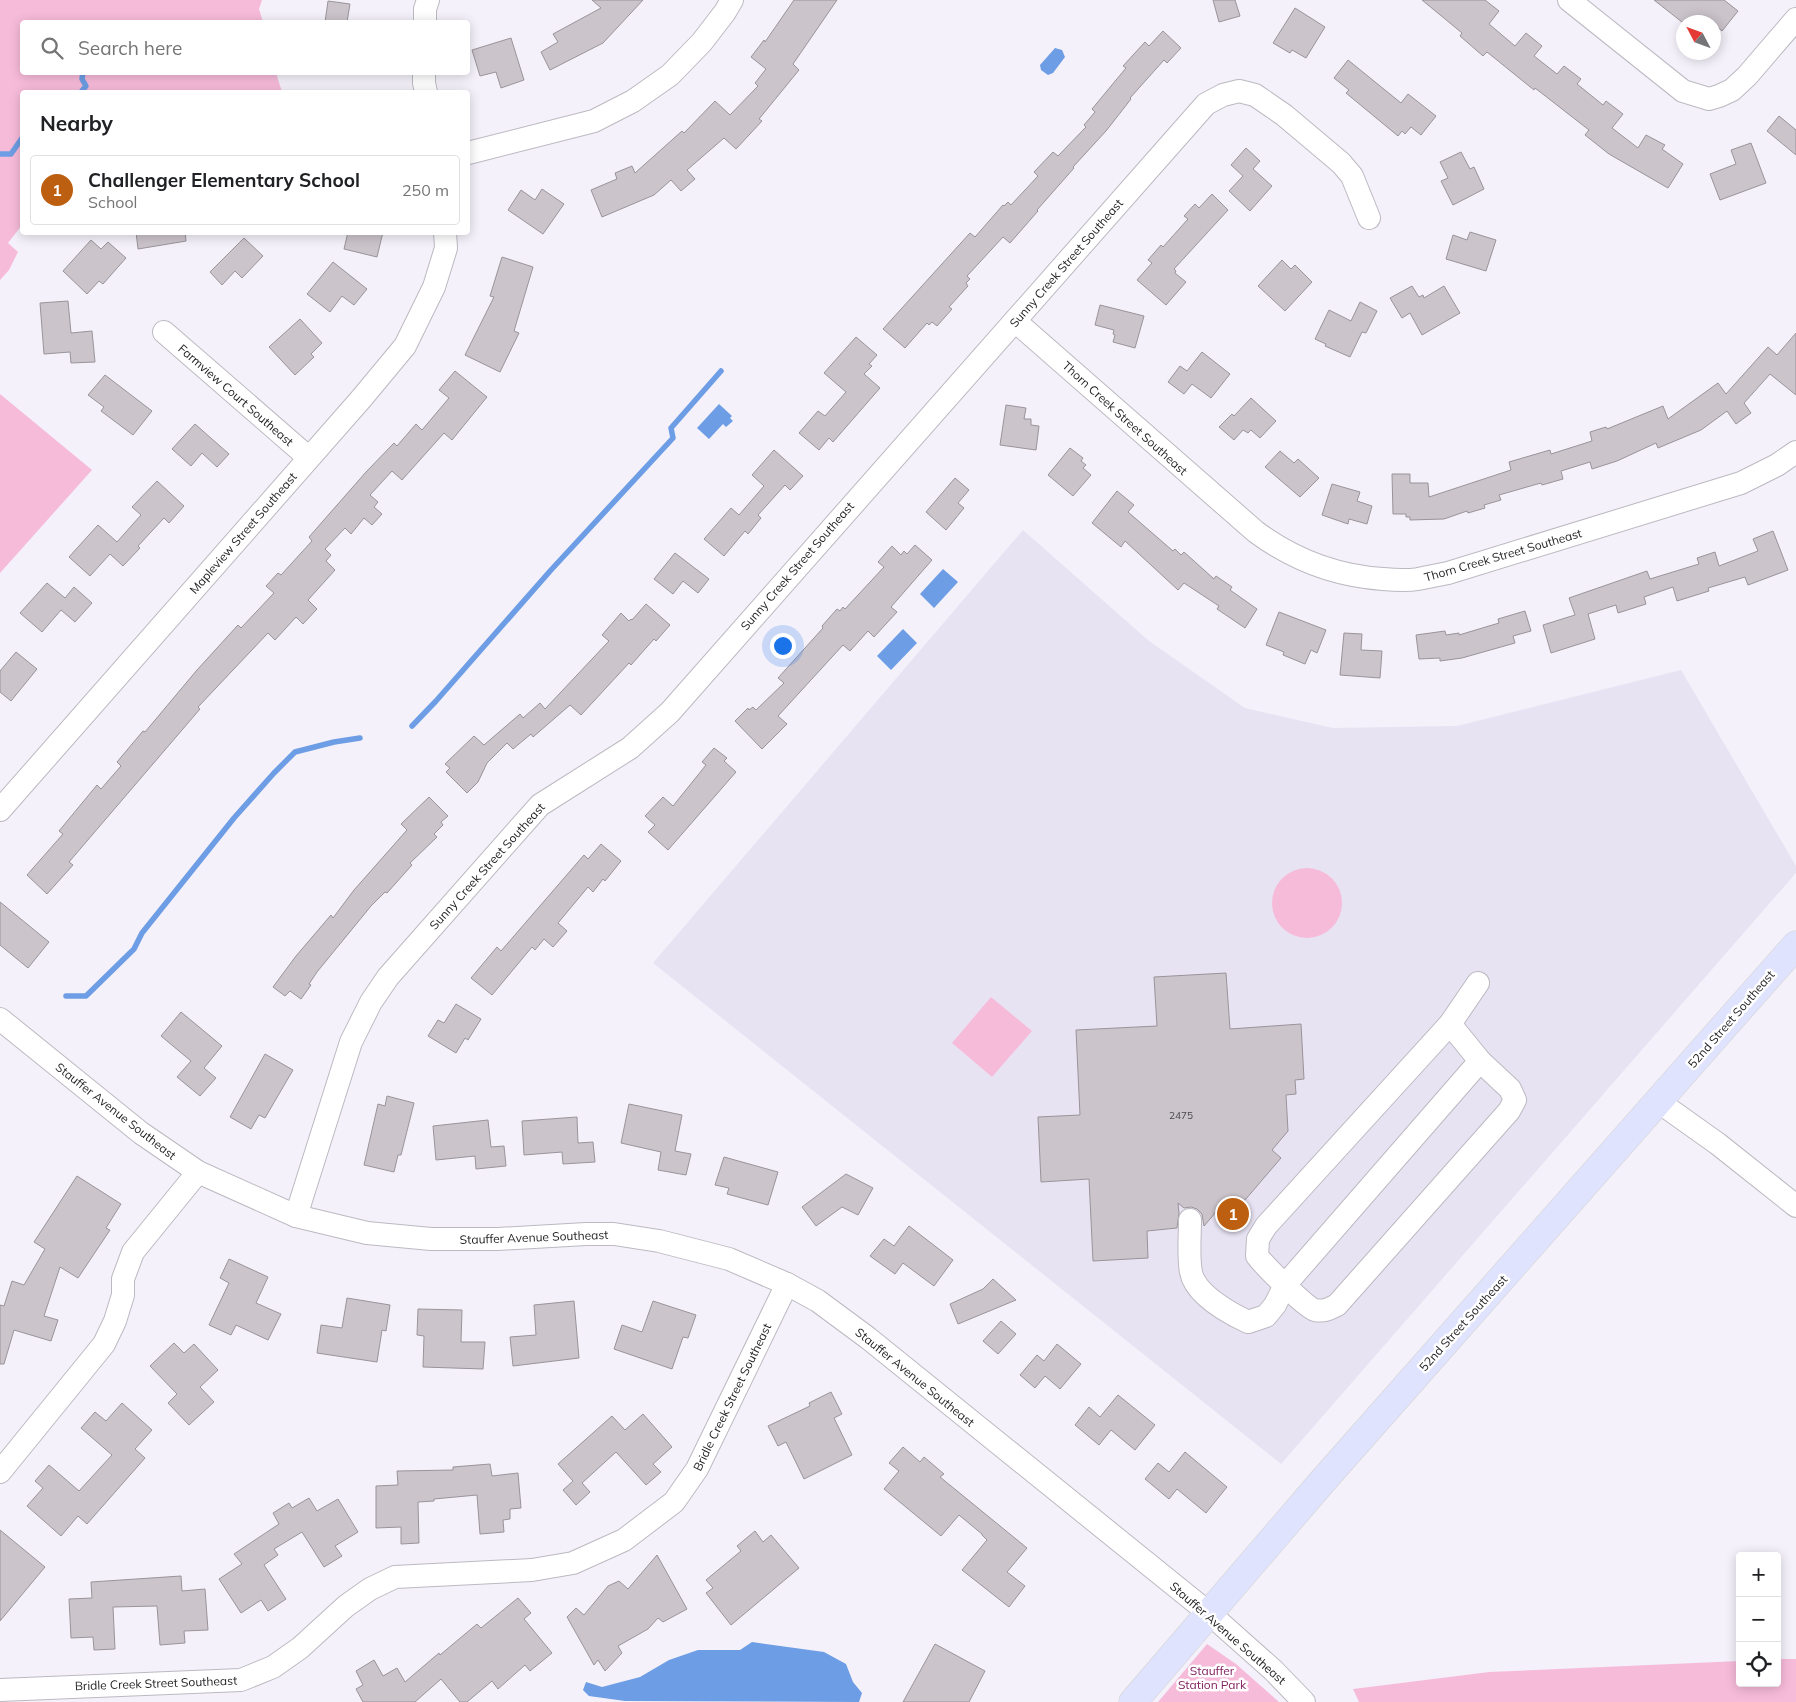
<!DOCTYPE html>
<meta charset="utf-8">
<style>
:root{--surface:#fff;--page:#f2f2f2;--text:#202124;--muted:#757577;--line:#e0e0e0;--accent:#bc5f10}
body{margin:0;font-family:Mulish,sans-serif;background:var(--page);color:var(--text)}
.controls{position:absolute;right:15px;bottom:15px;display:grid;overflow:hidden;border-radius:5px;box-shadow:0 2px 12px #0003}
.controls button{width:45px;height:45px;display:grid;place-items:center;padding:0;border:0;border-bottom:1px solid var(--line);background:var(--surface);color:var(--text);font:25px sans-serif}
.compass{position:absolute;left:1676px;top:15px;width:45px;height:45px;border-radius:50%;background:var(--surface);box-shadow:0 2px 12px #0003;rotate:311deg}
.you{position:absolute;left:782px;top:645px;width:18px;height:18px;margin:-12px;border:4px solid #fff;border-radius:50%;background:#1a73e8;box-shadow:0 0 0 8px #1a73e833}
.badge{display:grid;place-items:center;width:32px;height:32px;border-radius:50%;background:var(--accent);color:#fff;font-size:16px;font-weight:700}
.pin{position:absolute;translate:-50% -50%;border:2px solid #fff;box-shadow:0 1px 5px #0006}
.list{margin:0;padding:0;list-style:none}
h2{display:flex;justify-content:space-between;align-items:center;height:65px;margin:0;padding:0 20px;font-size:21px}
h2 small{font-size:16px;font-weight:400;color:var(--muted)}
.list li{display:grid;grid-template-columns:32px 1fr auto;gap:15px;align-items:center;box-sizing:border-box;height:70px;margin:0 10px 10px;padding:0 10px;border:1px solid var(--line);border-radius:5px}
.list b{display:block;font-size:19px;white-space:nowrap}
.list p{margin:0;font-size:16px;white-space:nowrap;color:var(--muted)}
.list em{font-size:16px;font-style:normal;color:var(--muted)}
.icon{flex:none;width:28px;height:28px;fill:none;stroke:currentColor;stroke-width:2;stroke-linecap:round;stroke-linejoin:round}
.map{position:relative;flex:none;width:1796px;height:1702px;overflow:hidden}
.search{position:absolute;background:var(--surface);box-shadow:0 2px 12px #0003;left:20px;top:20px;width:450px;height:55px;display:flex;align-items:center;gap:12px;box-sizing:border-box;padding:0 18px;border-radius:5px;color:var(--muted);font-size:19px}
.panel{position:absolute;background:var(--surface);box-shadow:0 2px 12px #0003;left:20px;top:90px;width:450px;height:145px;border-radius:5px}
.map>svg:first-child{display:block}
</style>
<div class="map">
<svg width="1796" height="1702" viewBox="0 0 1796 1702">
<rect width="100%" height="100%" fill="#f4f1fa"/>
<path fill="#e8e3f3" d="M1023,530l126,111 96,67 88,20 124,-2 224,-56 115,196v7l-515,591 -628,-501z"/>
<g fill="#f7bbda">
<path d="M0,0h262l-3,9 4,13h-241v50l254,1 6,19h-260v133l-14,18 10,9 -9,18 -9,10z"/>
<path d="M0,394l92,76 -92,103z"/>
<circle cx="1307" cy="903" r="35"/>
<path d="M991,997l41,34 -40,46 -40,-34z"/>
<path d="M1207,1644l29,20 43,38h-121z"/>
<path d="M1777,1659h19v43h-437l-6,-13 136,-17 251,-11v22h37z"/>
</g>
<g fill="#6d9de4">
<path d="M1055,48l7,2 3,7 -12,16 -5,2 -7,-5 -1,-5z"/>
<path d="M719,404l13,12 -2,2 3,3 -7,6 -3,-3 -14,15 -12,-11z"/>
<path d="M943,569l15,13 -24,26 -14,-14z"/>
<path d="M903,629l14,14 -26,27 -14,-14z"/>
<path d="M752,1642l72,10 22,12 7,18 9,11 -3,9 -234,-1 -36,-5 -6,-6 3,-8 16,5 38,-10 29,-17 29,-10h42z"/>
</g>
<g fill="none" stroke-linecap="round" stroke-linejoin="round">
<g stroke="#6d9de4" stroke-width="5.5">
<path d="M81,92l5,-6 -4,-7 1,-7"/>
<path d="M0,154h11l11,-16"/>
<path d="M412,726l24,-25 115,-131 122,-132 -2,-10 50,-57"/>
<path d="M66,996h20l48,-47 8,-16 92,-115 40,-45 21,-21 39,-10 26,-4"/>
</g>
</g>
<g fill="#cbc4cb" stroke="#9a939a">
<path d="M592,0h51l-40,43 -53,27 -9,-18 17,-10 -5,-8 48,-26z"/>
<path d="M794,0h43l-44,64 6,6 -40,49 3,2 -26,28 -12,-11 -37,32 8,9 -14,12 -10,-11 -17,15 -52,22 -11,-27 26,-11 -2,-6 17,-7 3,7 47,-42 2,2 31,-32 15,14 28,-29 -3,-3 11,-14 -15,-12 13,-17 1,2z"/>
<path d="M1213,0h22l5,16 -21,6z"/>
<path d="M1422,0h63l14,11 -10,13 26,22 11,-13 16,13 -8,10 23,18 7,-8 17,13 -4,5 26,21 3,-4 17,13 -11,14 26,20 8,-13 19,10 -3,4 21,15 -15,24 -59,-34 -24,-19 4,-5 -54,-42 -1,2 -47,-38 -4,4 -23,-20 2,-3z"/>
<path d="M1654,0h70l14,11 -16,20 -8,-7v-2h-32z"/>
<path d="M328,1l22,3 -3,18h-22z"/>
<path d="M1295,8l30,19 -19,31 -14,-8 -2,3 -17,-10z"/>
<path d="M1163,31l18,17 -14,15 -3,-3 -34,38 1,1 -25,32 -33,36 1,1 -37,42 1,1 -28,32 -7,-6 -36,39 3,3 -4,4 2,3 -19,21 3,2 -15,17 -5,-4 -3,3 -2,-2 -22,25 -22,-19 87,-96 5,4 28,-32 1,1 4,-4 3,3 27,-29 -4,-4 19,-20 5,4 28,-29 -2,-2 11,-13 -3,-3 34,-41 -3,-2 22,-24 4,4z"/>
<path d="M511,38l13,42 -23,8 -5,-16 -16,4 -8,-26z"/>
<path d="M1348,60l53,43 7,-9 28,22 -15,19 -10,-8 -6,7 -3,-3 -4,5 -52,-43 3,-3 -15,-12z"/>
<path d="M1779,116l17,14v25l-29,-24z"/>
<path d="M1751,143l15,40 -46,17 -10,-26 26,-10 -5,-14z"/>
<path d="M1246,148l14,13 -7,8 19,17 -22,25 -21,-20 14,-15 -12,-11z"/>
<path d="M1461,152l9,17 4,-2 10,22 -31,16 -12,-24 7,-3 -8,-16z"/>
<path d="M542,189l22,15 -21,30 -35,-24 13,-20 14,10z"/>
<path d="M1212,194l16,16 -54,59 2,2 -1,2 11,9 -20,23 -29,-25 15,-17 -4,-3 13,-15 2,2 25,-28 -4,-3 11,-12 4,4z"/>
<path d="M136,232h49l1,9 -48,8z"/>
<path d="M348,232h35l-6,25 -33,-8z"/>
<path d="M1470,232l26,8 -10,31 -40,-12 7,-24 14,5z"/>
<path d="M244,238l19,18 -21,22 -7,-7 -13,14 -12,-13z"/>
<path d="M91,240l10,9 7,-7 18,16 -23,26 -4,-3 -12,13 -24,-23z"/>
<path d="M502,257l31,10 -19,64 5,2 -19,39 -35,-17 29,-58 -4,-1z"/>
<path d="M1282,260l9,9 4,-4 17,17 -27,29 -27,-25z"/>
<path d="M333,262l34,27 -13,16 -12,-9 -12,16 -23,-18z"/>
<path d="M1412,286l7,11 4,-2 1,3 20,-12 16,27 -38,22 -12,-22 -8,5 -12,-20z"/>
<path d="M68,301l3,32 21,-2 3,31 -24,1 -1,-11 -26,2 -4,-51z"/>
<path d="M1360,302l17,9 -11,22 -4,-1 -12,25 -25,-11 1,-2 -11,-5 14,-29 22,11z"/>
<path d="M1100,305l44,11 -9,32 -22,-6 2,-7 -2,-1 1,-4 -19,-5z"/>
<path d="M300,319l22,24 -11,11 3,3 -19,18 -26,-28z"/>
<path d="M1796,333v62l-26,-21 -26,29 7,10 -15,11 -9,-13 -26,19 -43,18 -2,-5 -39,18 -25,8 -2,-7 -29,9 2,8 -21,6 -1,-2 -42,12 2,5 -17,5 1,3 -17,5 -1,-2 -23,8 -34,1v-3h-4v-3h-13l-1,-40h18v9h18l1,14 82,-27 -2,-8 41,-12 1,4 41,-13 -2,-9 16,-5 1,2 56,-23 5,13 50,-36 8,11 42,-47 9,8z"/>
<path d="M856,337l21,18 -8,9 3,2 -8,8 16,14 -47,54 -4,-4 -10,12 -20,-17 19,-22 7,5 21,-24 -22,-19z"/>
<path d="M1202,352l28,22 -19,24 -19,-14 -8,10 -16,-12 12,-16 7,5z"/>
<path d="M455,371l32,26 -35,43 -8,-7 -42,47 -10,-9 -22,24 8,7 -4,5 8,7 -10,11 -8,-7 -13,16 -6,-6 -20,21 6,6 -5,6 9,9 -27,30 9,9 -14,15 -7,-7 -21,23 -7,-7 -70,74 2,2 -131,153 4,3 -26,29 -20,-19 36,-41 -4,-3 38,-46 4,4 20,-23 -4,-4 26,-31 2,1 52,-62 41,-45 3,3 33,-35 -8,-7 12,-13 3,2 31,-34 -3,-4 57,-65 28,-29 3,3 19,-22 6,6 27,-32 -10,-8z"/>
<path d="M105,375l47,36 -19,24 -32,-24 3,-4 -16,-12z"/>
<path d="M1251,398l25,23 -16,17 -9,-8 -3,3 -5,-3 -9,10 -15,-13 13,-13 2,2z"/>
<path d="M1006,405l20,3 -2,11h7v6l8,1 -3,24 -36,-5z"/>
<path d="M195,424l34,30 -12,13 -15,-14 -11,13 -19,-17z"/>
<path d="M1070,448l13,10 -2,3 5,4 -3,3 8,7 -18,21 -25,-21z"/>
<path d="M774,450l29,26 -13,14 -5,-5 -27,30 3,3 -13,16 -3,-3 -21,25 -20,-17 27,-31 8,7 25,-29 -12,-11z"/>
<path d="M1280,451l14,12 4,-4 21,19 -19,19 -35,-30z"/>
<path d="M955,478l14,12 -11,13 6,5 -18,22 -20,-18z"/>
<path d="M157,481l27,25 -15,17 -5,-5 -26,28 2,2 -17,18 -13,-12 -20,22 -21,-19 29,-32 19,17 24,-27 -9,-8z"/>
<path d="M1332,484l28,8 -3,9 15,5 -5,18 -18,-5 -1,5 -26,-9z"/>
<path d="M1117,491l17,14 -6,7 45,39 2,-2 6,6 3,-3 30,27 2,-3 16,11 -2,3 27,19 -12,19 -28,-19 2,-3 -35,-23 -6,7 -53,-49 -4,6 -29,-24z"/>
<path d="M1773,531l15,39 -40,15 -3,-8 -37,11 1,3 -32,10 -4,-14 -29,10 2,7 -28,9 -2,-8 -28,9 7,25 -44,14 -8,-28 32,-10 -6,-17 78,-27 3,8 49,-15 -2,-6 18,-6 4,14 39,-15 -5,-12z"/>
<path d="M915,545l17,15 -41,47 6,5 -23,25 -6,-6 -18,20 -7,-6 -65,71 9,8 -25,25 -27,-28 13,-13 1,2 4,-3 3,3 28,-27 -6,-5 45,-50 -1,-2 15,-17 3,2 3,-4 2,2 39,-42 -6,-5 14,-16 9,9 3,-4 3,3z"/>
<path d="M675,553l34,26 -11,14 -15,-12 -10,13 -19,-15z"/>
<path d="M47,583l18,15 9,-11 18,16 -17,19 -14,-12 -19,22 -22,-19z"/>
<path d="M646,604l24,21 -14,16 -2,-2 -23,26 -2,-2 -48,52 -11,-10 -37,32 -2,-3 -18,15 -6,-6 -20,20 -9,19 -11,11 -21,-21 4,-4 -5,-4 29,-28 10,9 36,-31 3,4 17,-15 5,6 64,-68 -7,-6 19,-22 8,8 2,-2 1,1z"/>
<path d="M1525,611l6,20 -18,5 2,7 -53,15 -22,3v-3l-21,1 -3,-24 29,-4 1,4 13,-2v2l40,-12 -1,-4z"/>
<path d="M1279,612l47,18 -9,23 -6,-3 -6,14 -22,-9 1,-3 -18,-7z"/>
<path d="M1344,633l18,1 -1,16 21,1 -2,27 -40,-3z"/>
<path d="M16,652l21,17 -26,32 -11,-9v-21z"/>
<path d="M714,748l13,10 -3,3 12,11 -68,78 -20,-18 7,-7 -10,-9 18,-19 10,9 33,-41 -4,-3z"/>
<path d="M429,797l19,19 -7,6 2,3 -9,9 3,3 -27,26 2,2 -25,28 -2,-1 -14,14 -54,66 -8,12 2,1 -10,14 -11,-8 -5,5 -12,-9 23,-31 35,-41 2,3 21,-28 53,-60 -6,-6z"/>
<path d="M601,844l20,17 -16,20 -2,-2 -10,13 -5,-5 -30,36 9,8 -14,16 -9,-8 -9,11 -3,-3 -40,48 -21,-17 26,-31 4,4 83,-96 4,4z"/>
<path d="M0,902l49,40 -21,26 -28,-23z"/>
<path d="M1226,973l4,56 71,-5 3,55 -9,1 1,14 -10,1 2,36 -16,19 9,8 -54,63 -11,-9 -12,14 -2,-12 -5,-5 -6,-2 -7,1 -6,-5 1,10 -2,15 -30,3 1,27 -55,3 -4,-82 -48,3 -3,-65 42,-2 -4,-85 81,-4 -3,-49z"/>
<path d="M456,1004l25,15 -13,21 -3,-2 -9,15 -28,-17 10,-16 6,3z"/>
<path d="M181,1012l41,34 -18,22 12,10 -16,18 -23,-19 14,-16 -30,-25z"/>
<path d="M265,1054l28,16 -28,48 -6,-3 -8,14 -21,-12z"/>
<path d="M387,1096l27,7 -13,52h-3l-4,17 -30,-7 14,-61 7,2z"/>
<path d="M629,1104l53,11 -7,36 16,3 -5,21 -28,-5 3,-18 -40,-9z"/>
<path d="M577,1117l1,26 15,-1 2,20 -32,2 -1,-12 -38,3 -2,-34z"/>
<path d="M488,1120l3,27 13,-1 2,20 -30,3 -1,-13 -39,4 -3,-34z"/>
<path d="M724,1157l54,15 -10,33 -41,-11 2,-6 -14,-3z"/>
<path d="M846,1174l27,14 -15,27 -16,-8 -26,19 -14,-19z"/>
<path d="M77,1176l44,28 -15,24 4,2 -32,48 -18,-11 -16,49 14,4 -7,21 -37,-11 -10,34h-4v-59l4,1 8,-25 12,4 21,-36 -11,-7z"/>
<path d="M909,1226l44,34 -19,26 -31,-23 -8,11 -25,-18 14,-17 10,7z"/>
<path d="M229,1259l39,18 -12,26 25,11 -13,26 -32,-15 -5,10 -22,-10 20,-42 -9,-5z"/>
<path d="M993,1279l23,21 -58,24 -8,-20 33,-15z"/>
<path d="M347,1298l43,7 -4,26 -4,-1 -5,32 -60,-9 4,-28 21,3z"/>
<path d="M574,1301l5,57 -66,8 -3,-29 26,-2 -2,-30z"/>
<path d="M653,1301l43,14 -8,23 -5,-1 -11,32 -58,-20 8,-24 20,7z"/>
<path d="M418,1309l44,1 -1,32h24l-2,27 -60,-2 1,-31 -7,-1z"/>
<path d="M1001,1321l15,13 -18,20 -15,-13z"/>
<path d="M174,1343l10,10 10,-9 24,26 -18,17 14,15 -25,23 -21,-22 9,-9 -27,-28z"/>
<path d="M1057,1344l24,20 -21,25 -15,-13 -10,12 -15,-13 17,-20 7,6z"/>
<path d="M831,1392l11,22 -8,4 18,37 -48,24 -18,-37 -8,4 -10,-20 42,-20 -1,-3z"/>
<path d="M1118,1395l37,30 -20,25 -24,-20 -12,15 -24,-20 14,-18 11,10z"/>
<path d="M122,1403l30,27 -17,19 10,9 -58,66 -9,-8 -17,20 -34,-30 16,-18 -8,-7 14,-16 30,26 33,-36 -31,-27 14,-16 11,9z"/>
<path d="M643,1414l29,33 -19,17 8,8 -15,13 -30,-33 -34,31 8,9 -14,13 -13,-15 10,-9 -15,-17 54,-48 13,14z"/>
<path d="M903,1447l17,15 4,-5 20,17 -4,3 87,71 -20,24 18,14 -16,21 -47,-37 25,-30 -5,-5v-1l-23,-19 -18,21 -57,-47 15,-18 -10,-8z"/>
<path d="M1185,1452l42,35 -21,26 -29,-24 -8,10 -24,-20 13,-16 11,9z"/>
<path d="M490,1464l2,12 26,-3 3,35 -11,1v10l-7,1 1,12 -24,2 -3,-39 -43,4v2l-16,1 1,41 -18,1v-17l-25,1v-42l22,-1 -1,-14 56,-1v-3z"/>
<path d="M309,1498l8,13 21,-12 20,33 -23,14 7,10 -18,11 -22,-35 -28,17 4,6 -14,10 22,34 -18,12 -7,-11 -20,13 -22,-34 23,-15 -8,-10 45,-30 -6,-11 16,-10 3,5z"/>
<path d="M0,1530l45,37 -45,54z"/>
<path d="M755,1531l8,11 8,-7 28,33 -68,57 -25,-32 7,-5 -7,-8 35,-29 -4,-5z"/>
<path d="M657,1555l30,54 -24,13 -5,-4 -10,11 -30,17 4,7 -17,18 -7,-11 -4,5 -27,-48 9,-9 8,7 24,-29 11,-5 9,8z"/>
<path d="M181,1576l1,15 23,-2 3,41 -24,1 1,12 -25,2 -3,-39 -44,1 2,42 -21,1 -1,-13 -22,1 -2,-39 23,-1 -1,-16z"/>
<path d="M518,1598l13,15 -7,6 28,34 -22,18 -5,-6 -27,24 -6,-8 -25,21h-7l-19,-23 -26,23h-52l-7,-13 7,-4 -7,-14 18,-11 9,16 14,-8 8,14 34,-29 1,2 37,-31 4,4z"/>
<path d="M935,1644l50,27 -16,31h-66z"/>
</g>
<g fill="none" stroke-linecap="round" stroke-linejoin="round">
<g stroke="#bcb9c1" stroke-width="24">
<g id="minor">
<path d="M1569,0l114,91 26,8 10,-3 13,-6 15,-14 49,-57"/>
<path d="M425,22v-13l3,-9"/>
<path d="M424,72v11l2,9"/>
<path d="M468,153l126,-32 39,-20 37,-26 32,-33 23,-30 7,-12"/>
<path d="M1015,321l241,211c38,28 80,44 127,47 11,1 23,2 35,0 10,-2 20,-4 30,-6l293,-90 36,-18 19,-13"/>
<path d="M164,332l145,126"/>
<path d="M0,810l361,-411 44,-53 29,-59 12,-39 -1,-16"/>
<path d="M0,1019l141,114 57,39 98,44 71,17 64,6h67l88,-5h28l45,7 70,18 58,25 31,17 50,37 342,276 63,56 31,32"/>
<path d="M1450,1024l30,37 30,28 5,11 -6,11 -172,194c-8,4 -13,7 -22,5 -10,-3 -50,-44 -58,-54l1,-17 8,-13z"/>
<path d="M1450,1024l28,-41"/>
<path d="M1659,1102l59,42 78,62"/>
<path d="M296,1216l55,-174 20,-40 17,-25 152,-172 90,-57 40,-36 536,-608 17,-9 16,-4 16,4 29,20 57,48 11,13 17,42"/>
<path d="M1190,1220c0,15 -2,38 1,52 4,22 38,41 57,50l18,-6 9,-11 10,-20 195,-224"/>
<path d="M0,1472l104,-128 11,-23 8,-26v-16l10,-27 65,-80"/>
<path d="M0,1690l241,-10 32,-13 27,-19 46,-42 24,-17 25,-12 137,-7 41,-7 51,-23 50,-38 23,-33 90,-185"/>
</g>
</g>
<g stroke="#d2d2d2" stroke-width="29">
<path id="major" d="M1133,1702l188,-219 475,-538"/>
</g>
<use href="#minor" stroke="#fff" stroke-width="22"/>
<use href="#major" stroke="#e0e3fd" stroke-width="28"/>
</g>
<g text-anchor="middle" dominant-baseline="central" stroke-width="5" stroke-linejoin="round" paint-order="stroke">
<g font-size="10" fill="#49474b">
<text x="1181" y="1115">2475</text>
</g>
<g font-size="12" fill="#1e1d20" stroke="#fff">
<text transform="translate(1066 263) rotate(-49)">Sunny Creek Street Southeast</text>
<text transform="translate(236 395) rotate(41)">Farmview Court Southeast</text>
<text transform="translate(1125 418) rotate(42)">Thorn Creek Street Southeast</text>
<text transform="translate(243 533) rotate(-49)">Mapleview Street Southeast</text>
<text transform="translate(1503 555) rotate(-16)">Thorn Creek Street Southeast</text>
<text transform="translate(797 566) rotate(-49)">Sunny Creek Street Southeast</text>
<text transform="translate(487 866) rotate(-48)">Sunny Creek Street Southeast</text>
<text transform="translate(1731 1019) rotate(-49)">52nd Street Southeast</text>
<text transform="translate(116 1111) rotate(38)">Stauffer Avenue Southeast</text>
<text transform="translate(534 1237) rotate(-2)">Stauffer Avenue Southeast</text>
<text transform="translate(1463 1323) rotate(-48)">52nd Street Southeast</text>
<text transform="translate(915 1377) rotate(39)">Stauffer Avenue Southeast</text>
<text transform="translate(732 1397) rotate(-64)">Bridle Creek Street Southeast</text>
<text transform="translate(1228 1633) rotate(41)">Stauffer Avenue Southeast</text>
<text transform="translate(156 1683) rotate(-2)">Bridle Creek Street Southeast</text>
</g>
<g font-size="12" fill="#81205e" stroke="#fff">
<text x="1212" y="1670">Stauffer<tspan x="1212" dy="14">Station Park</tspan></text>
</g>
</g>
</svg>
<div class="controls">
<button>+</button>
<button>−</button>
<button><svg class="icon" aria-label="locate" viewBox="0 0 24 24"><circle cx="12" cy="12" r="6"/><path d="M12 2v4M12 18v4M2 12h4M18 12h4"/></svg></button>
</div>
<svg class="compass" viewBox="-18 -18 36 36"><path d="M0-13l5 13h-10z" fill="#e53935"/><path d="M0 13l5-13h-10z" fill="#757577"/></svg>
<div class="you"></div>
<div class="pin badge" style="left:1233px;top:1214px">1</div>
<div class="search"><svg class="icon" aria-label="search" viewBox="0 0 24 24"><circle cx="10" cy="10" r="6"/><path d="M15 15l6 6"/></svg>Search here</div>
<section class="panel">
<h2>Nearby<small></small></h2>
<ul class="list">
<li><span class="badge">1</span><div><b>Challenger Elementary School</b><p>School</p></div><em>250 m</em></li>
</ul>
</section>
</div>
